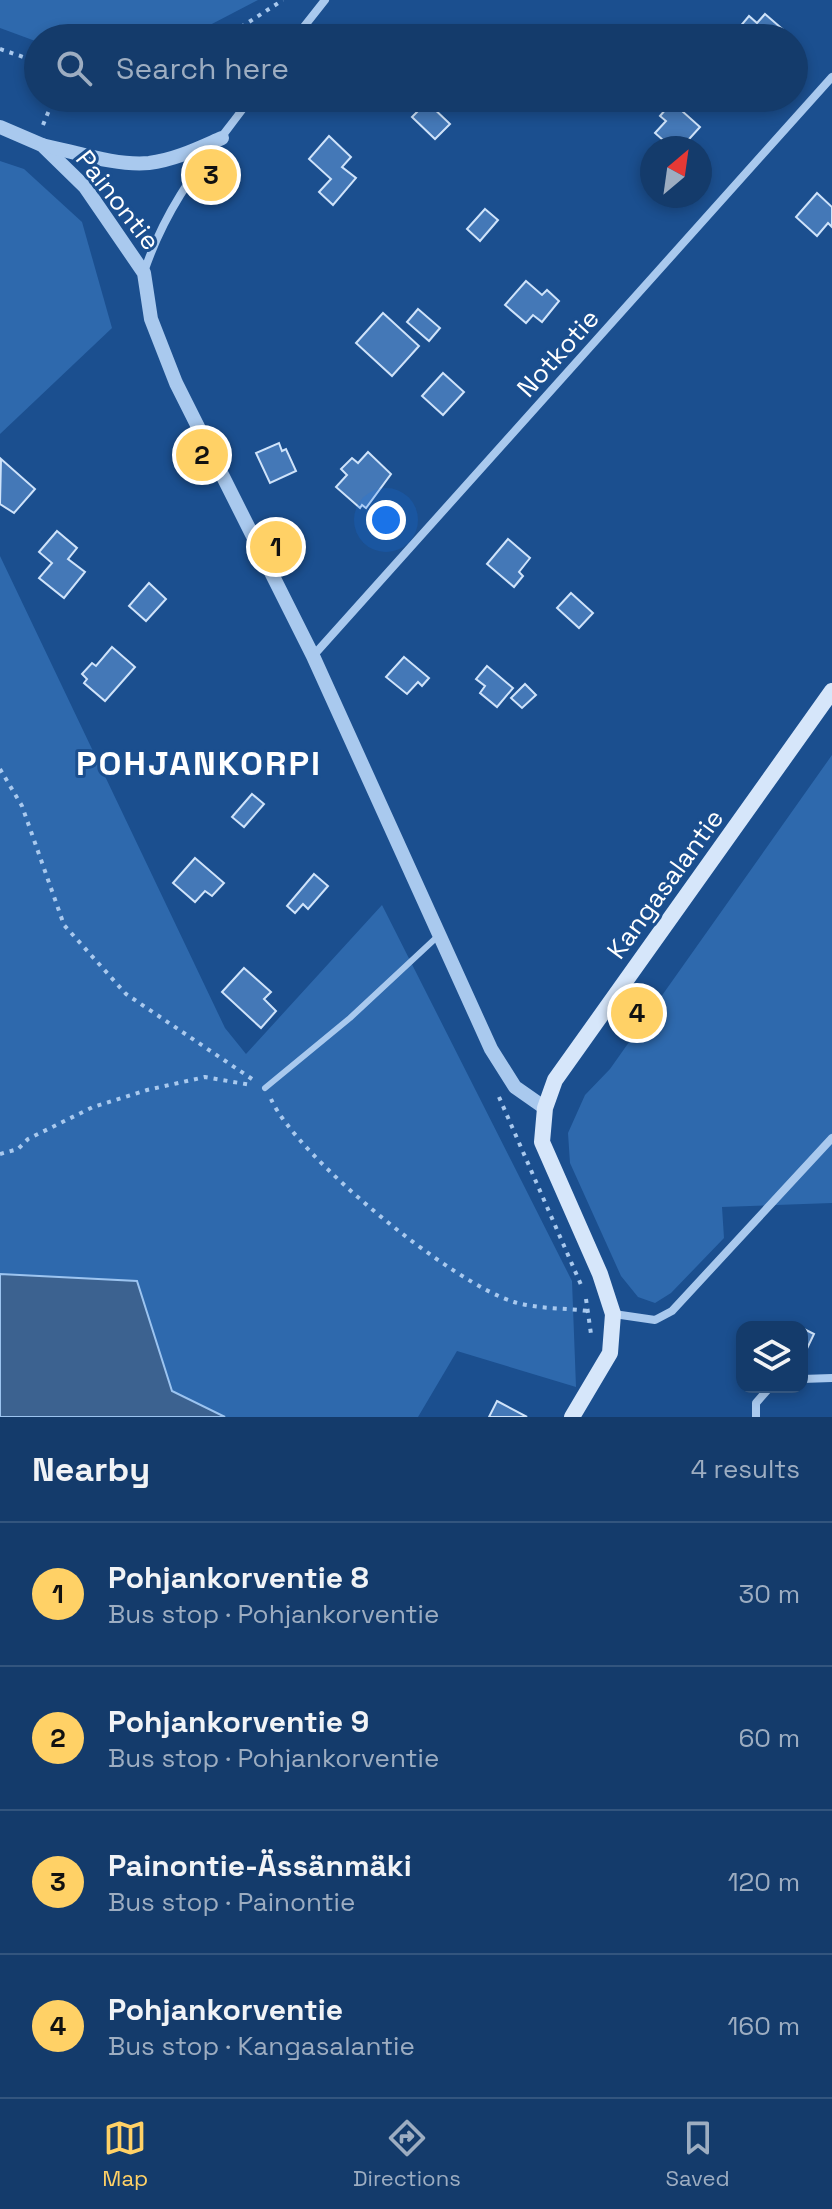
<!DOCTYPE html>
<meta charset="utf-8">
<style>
:root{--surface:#143b6b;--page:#214673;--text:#f1f3f6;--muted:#9dadc1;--line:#33557e;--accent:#ffd166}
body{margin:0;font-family:"Space Grotesk",sans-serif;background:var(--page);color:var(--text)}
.controls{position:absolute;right:24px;bottom:24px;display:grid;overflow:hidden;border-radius:16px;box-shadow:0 4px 12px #0003}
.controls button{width:72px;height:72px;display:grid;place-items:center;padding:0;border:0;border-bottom:2px solid var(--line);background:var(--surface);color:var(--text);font:40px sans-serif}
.compass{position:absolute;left:640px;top:136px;width:72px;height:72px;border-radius:50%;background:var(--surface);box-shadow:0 4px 12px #0003;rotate:29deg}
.you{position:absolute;left:386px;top:520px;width:28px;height:28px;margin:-20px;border:6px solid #fff;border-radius:50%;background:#1a73e8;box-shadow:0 0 0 12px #1a73e833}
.badge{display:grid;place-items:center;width:52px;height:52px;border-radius:50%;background:var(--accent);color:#111;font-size:26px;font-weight:700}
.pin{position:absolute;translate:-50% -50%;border:4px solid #fff;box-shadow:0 2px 8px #0006}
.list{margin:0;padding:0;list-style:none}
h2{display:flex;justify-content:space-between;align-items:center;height:104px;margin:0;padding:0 32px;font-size:34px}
h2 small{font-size:26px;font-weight:400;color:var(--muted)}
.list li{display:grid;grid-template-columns:52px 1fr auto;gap:24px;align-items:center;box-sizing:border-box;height:144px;padding:0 32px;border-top:2px solid var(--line)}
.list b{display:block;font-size:30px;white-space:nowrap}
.list p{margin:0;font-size:26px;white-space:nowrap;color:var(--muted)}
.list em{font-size:26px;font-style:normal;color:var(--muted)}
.icon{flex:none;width:44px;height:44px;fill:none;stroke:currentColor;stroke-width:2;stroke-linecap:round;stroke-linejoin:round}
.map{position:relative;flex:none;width:832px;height:1417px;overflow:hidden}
.search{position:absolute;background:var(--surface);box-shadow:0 4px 12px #0003;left:24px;right:24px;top:24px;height:88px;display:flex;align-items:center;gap:20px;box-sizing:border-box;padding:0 28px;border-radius:44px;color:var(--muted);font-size:30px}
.sheet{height:680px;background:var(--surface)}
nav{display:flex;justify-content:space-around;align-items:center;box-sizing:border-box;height:112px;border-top:2px solid var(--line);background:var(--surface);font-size:22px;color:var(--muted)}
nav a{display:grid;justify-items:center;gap:4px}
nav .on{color:var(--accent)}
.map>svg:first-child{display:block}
</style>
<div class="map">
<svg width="832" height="1417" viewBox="0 0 832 1417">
<rect width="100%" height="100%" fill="#1b4f8f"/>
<g fill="#2e69ad">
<path d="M0,0h258l-73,38h-147v4l-38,-14z"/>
<path d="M0,161l24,8 58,53 30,106 -112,106z"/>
<path d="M0,556l225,472 21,26 136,-149 190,376 4,106 -119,-36 -39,66h-193l-53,-26 -36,-110 -136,-7z"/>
<path d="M832,755v448l-110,4 2,31 -53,55 -16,10 -17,-6 -17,-21 -51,-113 -2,-30 17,-38 25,-26z"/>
</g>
<path fill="#3c6290" stroke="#9cc4f0" stroke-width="2" d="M0,1274l137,7 35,110 53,26h-225z"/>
<g fill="#4478b7" stroke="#cfe3fa" stroke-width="2">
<path d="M765,14l22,19 -5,5h-38l2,-3 -8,-6 11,-13 8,7z"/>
<path d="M427,102l23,22 -15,15 -23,-22z"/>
<path d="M672,102l28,25 -19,21h-9l-17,-15 11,-12 -6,-5z"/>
<path d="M329,136l22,21 -9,10 14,11 -23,27 -14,-13 12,-13 -22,-20z"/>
<path d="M817,193l15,14v20l-4,-4 -11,13 -21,-19z"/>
<path d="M485,209l13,11 -18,21 -13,-12z"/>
<path d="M526,281l16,14 5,-5 12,11 -17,21 -9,-7 -7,8 -21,-18z"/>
<path d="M418,309l22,19 -11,13 -22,-19z"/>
<path d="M383,313l36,33 -27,30 -36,-33z"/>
<path d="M443,373l21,19 -21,23 -21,-19z"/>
<path d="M279,443l3,8 4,-2 10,22 -26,12 -14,-30z"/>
<path d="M368,452l23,22 -25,34 -4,-3 -2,3 -24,-21 11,-12 -6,-6 11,-11 6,5z"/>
<path d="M1,459l34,30 -21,24 -14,-9z"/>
<path d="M57,531l20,17 -9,11 17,13 -21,26 -25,-20 13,-15 -13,-11z"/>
<path d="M508,539l22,19 -11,14 4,4 -9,11 -27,-23z"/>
<path d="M149,583l17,16 -20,22 -17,-15z"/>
<path d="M571,593l22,20 -14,15 -22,-20z"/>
<path d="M112,647l23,20 -30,34 -21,-18 3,-4 -5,-5 10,-11 4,3z"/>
<path d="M404,657l25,21 -7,8 -4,-4 -11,12 -21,-17z"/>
<path d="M487,666l26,22 -16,19 -17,-14 5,-7 -9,-7z"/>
<path d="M525,684l11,11 -14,13 -11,-10z"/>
<path d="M252,794l12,10 -20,23 -12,-10z"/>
<path d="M195,858l29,25 -12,13 -7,-5 -10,11 -22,-19z"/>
<path d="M314,874l14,12 -20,23 -5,-5 -8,9 -8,-7z"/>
<path d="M244,968l27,24 -7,7 12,12 -15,17 -39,-36z"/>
<path d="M802,1328l12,6 -12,25z"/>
<path d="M497,1401l30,16h-38z"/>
</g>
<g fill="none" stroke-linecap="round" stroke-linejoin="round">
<g stroke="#a9c9ee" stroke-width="4" stroke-dasharray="4 6" stroke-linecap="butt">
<path d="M224,38l59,-38"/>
<path d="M0,49l38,13"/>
<path d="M43,125l11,-27"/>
<path d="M0,769l22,37 42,119 62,69 129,87"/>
<path d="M499,1097l83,190"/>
<path d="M271,1099c26,58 181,184 243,203 23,7 51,6 74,9"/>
<path d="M0,1154l18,-5 10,-10 65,-32 54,-17 58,-13 46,8"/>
<path d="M586,1299l5,35"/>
</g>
<path stroke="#a9c9ee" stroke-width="6" d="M265,1088l85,-70 87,-81"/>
<g stroke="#a9c9ee" stroke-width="8">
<path d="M295,38l30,-38"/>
<path d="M144,272c25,-74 62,-113 107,-174"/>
<path d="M313,656l519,-579"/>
<path d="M614,1314l41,6 17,-9 160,-173"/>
<path d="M802,1379l30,-1"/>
<path d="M756,1417v-14l14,-16"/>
</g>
<g stroke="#a9c9ee" stroke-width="14">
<path d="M0,127l42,18 43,42 59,86 7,46 25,64 137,273 178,393 24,38 30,21"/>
<path d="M42,145c34,7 73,21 107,18 26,-3 50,-15 73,-25"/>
</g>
<path stroke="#d6e6fa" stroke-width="16" d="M572,1417l38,-64 3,-39 -13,-40 -58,-132 3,-34 10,-28 277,-389"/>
</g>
<g text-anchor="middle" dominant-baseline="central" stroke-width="6" stroke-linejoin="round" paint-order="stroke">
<g font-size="26" fill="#fff" stroke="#1b4f8f">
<text transform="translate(118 200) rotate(52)">Painontie</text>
<text transform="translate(558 353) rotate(-48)">Notkotie</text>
<text transform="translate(665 884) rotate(-54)">Kangasalantie</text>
</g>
<g font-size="34" font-weight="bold" letter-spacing="2" fill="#fff" stroke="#1b4f8f">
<text x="199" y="763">POHJANKORPI</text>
</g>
</g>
</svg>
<div class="controls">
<button><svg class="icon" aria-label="layers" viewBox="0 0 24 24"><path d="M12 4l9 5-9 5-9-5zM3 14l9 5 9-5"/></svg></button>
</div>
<svg class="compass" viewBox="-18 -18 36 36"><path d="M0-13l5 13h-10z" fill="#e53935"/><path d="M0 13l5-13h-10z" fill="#9dadc1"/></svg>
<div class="you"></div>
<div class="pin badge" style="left:276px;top:547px">1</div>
<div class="pin badge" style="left:202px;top:455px">2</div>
<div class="pin badge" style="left:211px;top:175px">3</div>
<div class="pin badge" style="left:637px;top:1013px">4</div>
<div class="search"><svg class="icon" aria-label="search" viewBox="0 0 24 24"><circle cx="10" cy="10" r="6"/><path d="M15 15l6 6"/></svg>Search here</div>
</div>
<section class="sheet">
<h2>Nearby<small>4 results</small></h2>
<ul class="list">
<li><span class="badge">1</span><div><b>Pohjankorventie 8</b><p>Bus stop · Pohjankorventie</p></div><em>30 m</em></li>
<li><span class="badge">2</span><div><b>Pohjankorventie 9</b><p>Bus stop · Pohjankorventie</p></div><em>60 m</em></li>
<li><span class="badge">3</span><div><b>Painontie-Ässänmäki</b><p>Bus stop · Painontie</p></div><em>120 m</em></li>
<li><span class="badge">4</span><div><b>Pohjankorventie</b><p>Bus stop · Kangasalantie</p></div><em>160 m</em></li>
</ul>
</section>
<nav>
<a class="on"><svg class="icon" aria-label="map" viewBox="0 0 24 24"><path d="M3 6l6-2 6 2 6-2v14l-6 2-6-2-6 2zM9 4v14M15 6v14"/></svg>Map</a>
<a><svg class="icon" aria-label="directions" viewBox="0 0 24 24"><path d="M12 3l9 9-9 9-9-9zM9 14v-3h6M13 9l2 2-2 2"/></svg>Directions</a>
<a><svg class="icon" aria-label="saved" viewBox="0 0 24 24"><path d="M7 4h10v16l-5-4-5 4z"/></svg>Saved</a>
</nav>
